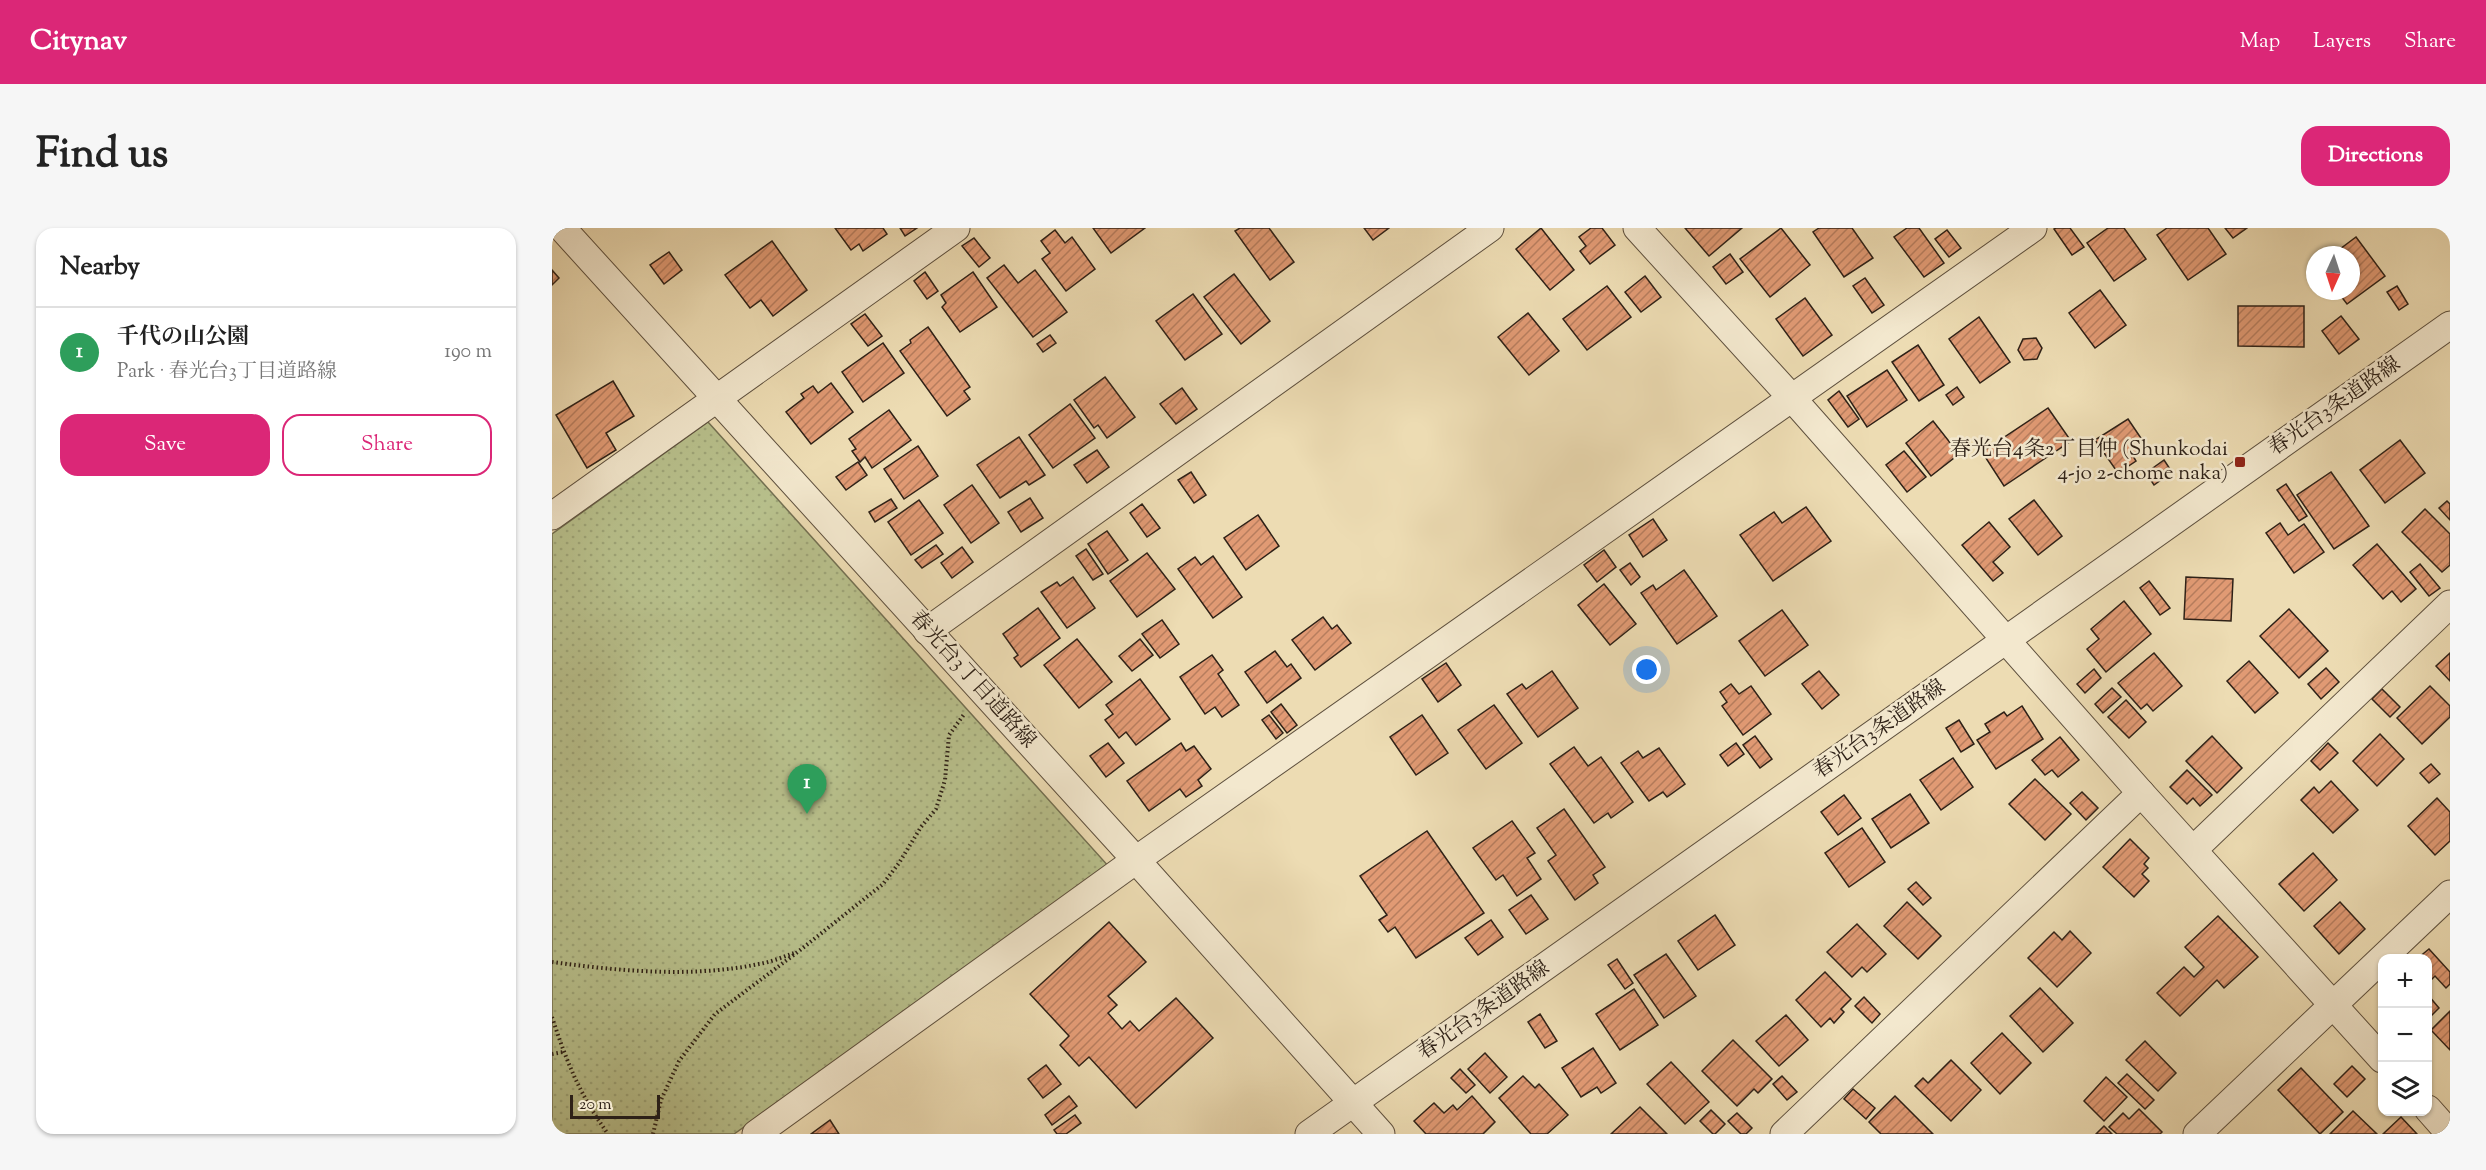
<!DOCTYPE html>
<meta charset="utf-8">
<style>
:root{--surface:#fff;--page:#f6f6f6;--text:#222;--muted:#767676;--line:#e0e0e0;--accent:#db2777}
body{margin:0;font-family:"Sorts Mill Goudy","Noto Serif JP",serif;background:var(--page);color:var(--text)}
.controls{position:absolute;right:18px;bottom:18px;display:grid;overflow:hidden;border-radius:12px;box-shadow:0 2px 4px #0004}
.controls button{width:54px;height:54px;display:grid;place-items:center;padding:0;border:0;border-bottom:2px solid var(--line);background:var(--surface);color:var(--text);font:30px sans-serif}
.compass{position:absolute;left:1754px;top:18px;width:54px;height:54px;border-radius:50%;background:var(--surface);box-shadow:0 2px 4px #0004;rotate:183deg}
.scale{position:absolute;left:18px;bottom:15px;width:90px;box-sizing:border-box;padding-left:6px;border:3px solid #2e2117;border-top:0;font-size:16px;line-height:21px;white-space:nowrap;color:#2e2117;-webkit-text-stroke:4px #f3e8ce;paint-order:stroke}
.you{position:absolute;left:1095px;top:442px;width:21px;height:21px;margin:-15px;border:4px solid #fff;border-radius:50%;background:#1a73e8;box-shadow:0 0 0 9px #1a73e833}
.badge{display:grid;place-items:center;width:39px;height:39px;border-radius:50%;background:var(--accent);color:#fff;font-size:20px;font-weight:700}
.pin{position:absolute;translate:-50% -50px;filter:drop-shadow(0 2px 3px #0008)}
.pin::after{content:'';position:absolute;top:32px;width:21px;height:18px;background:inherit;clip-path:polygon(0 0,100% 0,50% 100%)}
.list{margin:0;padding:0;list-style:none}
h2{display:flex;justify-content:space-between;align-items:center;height:78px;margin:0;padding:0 24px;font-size:26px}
h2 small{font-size:20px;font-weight:400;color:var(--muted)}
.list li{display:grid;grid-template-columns:39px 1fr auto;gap:18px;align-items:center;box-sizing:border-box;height:90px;padding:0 24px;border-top:2px solid var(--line)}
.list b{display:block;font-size:22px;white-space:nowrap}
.list p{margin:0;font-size:20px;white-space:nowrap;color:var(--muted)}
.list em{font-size:20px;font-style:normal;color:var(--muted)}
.actions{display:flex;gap:12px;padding:18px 24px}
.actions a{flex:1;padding:14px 0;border:2px solid var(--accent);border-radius:18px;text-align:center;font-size:21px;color:var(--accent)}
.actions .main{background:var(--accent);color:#fff}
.icon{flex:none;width:33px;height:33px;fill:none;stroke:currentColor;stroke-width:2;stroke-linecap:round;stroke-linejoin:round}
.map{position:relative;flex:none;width:1898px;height:906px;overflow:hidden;border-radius:18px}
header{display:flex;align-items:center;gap:36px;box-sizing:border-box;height:84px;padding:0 30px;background:var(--accent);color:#fff}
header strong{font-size:28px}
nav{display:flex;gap:33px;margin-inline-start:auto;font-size:21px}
.intro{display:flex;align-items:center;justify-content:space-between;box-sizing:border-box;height:144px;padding:0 36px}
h1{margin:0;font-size:42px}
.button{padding:15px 27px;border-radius:18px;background:var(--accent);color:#fff;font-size:21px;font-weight:700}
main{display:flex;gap:36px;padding:0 36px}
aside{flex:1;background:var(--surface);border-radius:18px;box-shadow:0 2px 4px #0004}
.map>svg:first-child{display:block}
</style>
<header>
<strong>Citynav</strong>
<nav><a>Map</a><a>Layers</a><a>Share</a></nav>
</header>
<div class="intro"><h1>Find us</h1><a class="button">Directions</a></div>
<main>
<aside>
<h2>Nearby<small></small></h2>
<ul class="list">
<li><span class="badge" style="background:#2e9e5b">1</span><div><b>千代の山公園</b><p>Park · 春光台3丁目道路線</p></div><em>190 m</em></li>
</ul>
<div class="actions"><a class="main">Save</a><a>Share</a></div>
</aside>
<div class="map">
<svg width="1898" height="906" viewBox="0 0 1898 906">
<defs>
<pattern id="park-dots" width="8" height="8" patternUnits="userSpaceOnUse" patternTransform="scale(1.5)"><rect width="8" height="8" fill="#b8c08c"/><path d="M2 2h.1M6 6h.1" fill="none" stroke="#9ea578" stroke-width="1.8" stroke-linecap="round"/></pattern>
<pattern id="building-hatch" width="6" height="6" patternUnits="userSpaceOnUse" patternTransform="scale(1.5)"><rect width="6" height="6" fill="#e19a74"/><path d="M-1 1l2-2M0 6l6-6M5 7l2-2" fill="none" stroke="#b77d5e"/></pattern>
</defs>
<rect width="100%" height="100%" fill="#eddcb3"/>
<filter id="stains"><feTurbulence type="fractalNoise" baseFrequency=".00333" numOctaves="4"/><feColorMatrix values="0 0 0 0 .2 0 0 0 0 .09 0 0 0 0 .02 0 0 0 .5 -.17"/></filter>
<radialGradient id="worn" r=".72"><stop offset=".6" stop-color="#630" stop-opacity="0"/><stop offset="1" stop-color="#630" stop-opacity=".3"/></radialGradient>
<path fill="url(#park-dots)" stroke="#737052" stroke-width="1.5" d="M156,194l403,447 -377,265h-182v-600z"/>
<g fill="url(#building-hatch)" stroke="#2e2117" stroke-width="1.5">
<path d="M283,0h48l4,6 -24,17 -4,-7 -8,6z"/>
<path d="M348,0h17l-12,8z"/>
<path d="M541,0h52l-34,25z"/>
<path d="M688,0h29l25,34 -24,18 -35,-49z"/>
<path d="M812,0h25l-16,12z"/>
<path d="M989,0l33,42 -24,20 -34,-41z"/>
<path d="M1039,0h11l13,17 -25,19 -10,-13 6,-5 -7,-9z"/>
<path d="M1133,0h57l-33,28z"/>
<path d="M1229,0l29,37 -40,32 -30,-38z"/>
<path d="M1267,0h33l21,30 -29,19 -31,-45z"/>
<path d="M1355,0h12l25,35 -20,14 -30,-40z"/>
<path d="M1504,0h14l14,19 -12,8 -18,-26z"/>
<path d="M1556,0h16l22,31 -32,22 -27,-38z"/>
<path d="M1615,0h41l18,26 -38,26 -31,-45z"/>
<path d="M1673,0h22l-14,10z"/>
<path d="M503,2l10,13 7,-6 23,32 -29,22 -24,-32 8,-6 -9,-12z"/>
<path d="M1395,2l14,18 -12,9 -14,-18z"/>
<path d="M1804,9l29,39 -38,28 -10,-13h14v-36h-19z"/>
<path d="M422,10l16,20 -11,9 -17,-21z"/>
<path d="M220,13l35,49 -34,26 -12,-16 -11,8 -25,-33z"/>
<path d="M117,24l13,18 -18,14 -14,-19z"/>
<path d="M1178,26l13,18 -17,12 -13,-17z"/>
<path d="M452,37l14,18 17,-13 32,42 -34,25 -46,-59z"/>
<path d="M0,42l7,8 -7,7z"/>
<path d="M373,44l13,19 -11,8 -13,-18z"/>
<path d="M421,44l24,35 -37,25 -18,-25 4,-4 -5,-8z"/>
<path d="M682,46l36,47 -29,23 -37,-47z"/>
<path d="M1093,48l16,21 -20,15 -16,-20z"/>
<path d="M1313,50l19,27 -12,8 -19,-27z"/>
<path d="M1055,58l24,31 -44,33 -24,-31z"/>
<path d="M1845,58l11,18 -9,6 -12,-18z"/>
<path d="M1548,62l26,35 -31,23 -26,-35z"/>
<path d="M641,66l29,40 -37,26 -29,-39z"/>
<path d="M1253,70l27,37 -29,21 -27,-37z"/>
<path d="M1686,78h66v41l-66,-1z"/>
<path d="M976,85l31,38 -30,24 -31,-38z"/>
<path d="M313,86l17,22 -14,10 -17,-22z"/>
<path d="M1789,88l18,23 -20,15 -17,-23z"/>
<path d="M1427,89l31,45 -30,21 -31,-44z"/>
<path d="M376,99l42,60 -6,4 6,8 -23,17 -47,-65 11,-8 -1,-3z"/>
<path d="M498,107l6,8 -13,9 -6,-8z"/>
<path d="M1484,110l6,10 -5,11 -13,1 -6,-10 5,-11z"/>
<path d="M331,115l21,30 -41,29 -21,-30z"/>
<path d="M1366,117l26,40 -25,16 -27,-39z"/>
<path d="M1335,142l20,30 -40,27 -20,-31z"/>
<path d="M553,149l30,40 -28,21 -9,-13 -4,3 -20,-28z"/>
<path d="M61,153l21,35 -28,17 10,17 -29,18 -31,-53z"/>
<path d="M279,155l22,29 -42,32 -25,-32 18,-14 -3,-4 12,-8 5,7z"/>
<path d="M1405,159l7,10 -11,8 -7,-10z"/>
<path d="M630,160l15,21 -21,15 -16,-20z"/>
<path d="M1287,163l20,28 -11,8 -20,-27z"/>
<path d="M518,176l25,34 -42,30 -24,-33z"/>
<path d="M1496,180l23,33 -67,45 -22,-34z"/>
<path d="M337,182l22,30 -39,28 -7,-11 -5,5 -8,-11 4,-2 -7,-10z"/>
<path d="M1576,191l19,28 -14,9 3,5 -18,12 -23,-33z"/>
<path d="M1381,193l26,33 -28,22 -25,-33z"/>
<path d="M467,209l26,38 -16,10 -3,-4 -26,17 -23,-33z"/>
<path d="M1848,212l25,33 -40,30 -25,-33z"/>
<path d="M366,218l20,30 -34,23 -20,-30z"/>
<path d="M545,222l12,17 -22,16 -13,-18z"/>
<path d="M1352,223l22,26 -19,15 -21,-27z"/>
<path d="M1612,232l8,12 -18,13 -8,-12z"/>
<path d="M306,234l9,13 -21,15 -10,-13z"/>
<path d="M639,244l15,23 -12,8 -16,-23z"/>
<path d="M1779,244l38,54 -35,23 -37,-54z"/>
<path d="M1734,256l21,32 -8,5 -22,-31z"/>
<path d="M420,257l27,38 -28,20 -27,-38z"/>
<path d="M478,270l13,20 -22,14 -13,-20z"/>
<path d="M339,271l6,9 -22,14 -6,-10z"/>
<path d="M367,272l24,33 -32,22 -23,-33z"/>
<path d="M1482,272l28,36 -24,19 -29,-36z"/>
<path d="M1895,273l3,3v16l-11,-12z"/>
<path d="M590,276l18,24 -13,9 -17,-24z"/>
<path d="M1254,279l25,34 -58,40 -33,-46 34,-23 8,11z"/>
<path d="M1873,281l25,25v31l-8,7 -40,-40z"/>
<path d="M706,287l21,31 -33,24 -22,-32z"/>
<path d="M1101,291l14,21 -24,17 -14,-22z"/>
<path d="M1437,294l21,25 -17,15 10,11 -10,8 -31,-36z"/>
<path d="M1728,295l8,12 16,-11 20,28 -30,21 -28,-40z"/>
<path d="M555,303l21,29 -20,14 -20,-30z"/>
<path d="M1825,316l39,45 -15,13 -9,-11 -9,8 -30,-34z"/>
<path d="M384,317l7,9 -21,14 -7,-8z"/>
<path d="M410,319l11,15 -21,16 -11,-15z"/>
<path d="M534,321l17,25 -10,6 -17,-24z"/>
<path d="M1052,322l12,17 -19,15 -13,-17z"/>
<path d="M595,325l28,36 -38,28 -27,-36z"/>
<path d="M661,328l29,41 -29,21 -35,-49 17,-12 6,8z"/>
<path d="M1078,335l10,14 -9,8 -11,-15z"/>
<path d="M1868,336l20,24 -11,8 -19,-24z"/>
<path d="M1132,342l33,46 -40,28 -36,-51 12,-8 3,5z"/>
<path d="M521,349l22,31 -28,20 -26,-36 16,-10 3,4z"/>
<path d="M1634,349l47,2 -2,42 -47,-2z"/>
<path d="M1597,353l21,27 -10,7 -20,-27z"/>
<path d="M1052,356l32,40 -26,21 -32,-40z"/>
<path d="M1572,373l27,33 -45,38 -19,-23 12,-10 -8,-10z"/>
<path d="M486,380l22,30 -39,29 -7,-9 4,-3 -15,-21z"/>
<path d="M1737,381l39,42 -29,27 -39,-42z"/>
<path d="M1230,382l26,35 -43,31 -26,-35z"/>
<path d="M771,389l9,12 5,-4 14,18 -36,27 -23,-30z"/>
<path d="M610,392l17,24 -19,14 -18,-24z"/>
<path d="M525,411l35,43 -33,26 -35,-43z"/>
<path d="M588,411l13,16 -21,16 -13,-15z"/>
<path d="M723,423l12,16 4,-3 10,14 -34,25 -22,-31z"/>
<path d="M1602,425l28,33 -29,25 -6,-7 -6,5 -23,-26z"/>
<path d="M1898,425v28l-14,-15z"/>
<path d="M660,427l11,15 -5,4 21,31 -17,12 -7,-10 -10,7 -25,-37z"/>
<path d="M1697,433l29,32 -23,20 -28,-32z"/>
<path d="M894,435l15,22 -23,17 -16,-23z"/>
<path d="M1774,440l13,14 -18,17 -13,-15z"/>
<path d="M1542,441l7,9 -16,15 -8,-9z"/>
<path d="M1000,443l26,37 -40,29 -31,-43 15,-10 4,5z"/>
<path d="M1267,443l20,24 -17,14 -20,-25z"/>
<path d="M588,451l30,40 -34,26 -10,-13 -7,6 -14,-18 8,-6 -7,-9z"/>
<path d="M1179,456l8,10 12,-8 20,28 -28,21 -21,-29 5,-4 -7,-10z"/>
<path d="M1878,458l20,20v11l-28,27 -25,-26z"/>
<path d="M1560,460l9,9 -18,16 -8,-9z"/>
<path d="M1830,461l18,18 -10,10 -18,-18z"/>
<path d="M1574,472l20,22 -17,16 -21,-21z"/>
<path d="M729,476l16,21 -10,8 -16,-21z"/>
<path d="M942,477l28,38 -36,26 -28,-39z"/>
<path d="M1470,478l21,33 -47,30 -19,-29 13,-8 -5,-8 19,-12 3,4z"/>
<path d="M717,487l14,18 -7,6 -14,-19z"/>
<path d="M870,487l26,38 -32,22 -26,-38z"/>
<path d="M1407,492l15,24 -13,8 -15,-24z"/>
<path d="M1828,506l24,25 -27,27 -24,-25z"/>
<path d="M1203,508l17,23 -12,9 -17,-23z"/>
<path d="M1660,508l30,32 -25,25 -31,-32z"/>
<path d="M1508,509l19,23 -21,17 -6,-7 -7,5 -13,-15z"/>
<path d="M556,515l16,20 -18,14 -16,-21z"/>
<path d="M629,515l5,8 8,-5 17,23 -13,11 4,6 -16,11 -6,-8 -31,22 -22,-30z"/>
<path d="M1184,515l8,11 -16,12 -8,-11z"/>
<path d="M1776,515l10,10 -18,17 -9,-9z"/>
<path d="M1022,519l14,19 13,-9 32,45 -22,16 -3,-5 -14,10 -44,-59z"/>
<path d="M1107,520l26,36 -18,13 -4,-5 -14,9 -28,-38 17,-12 5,7z"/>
<path d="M1401,530l20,29 -32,23 -21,-30z"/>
<path d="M1879,536l9,10 -11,9 -9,-10z"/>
<path d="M1635,542l25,25 -12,11 -7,-8 -6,6 -17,-17z"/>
<path d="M1483,551l36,35 -26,26 -36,-36z"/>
<path d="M1779,553l27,29 -25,23 -32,-33 13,-13 5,6z"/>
<path d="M1530,564l16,16 -12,12 -16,-17z"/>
<path d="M1358,566l19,29 -38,25 -19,-29z"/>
<path d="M1292,567l17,23 -23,17 -17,-23z"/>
<path d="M1885,570l13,14v29l-15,14 -27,-29z"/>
<path d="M1012,581l41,58 -12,8 5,8 -23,17 -27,-39 8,-6 -19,-27z"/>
<path d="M960,593l23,32 -8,5 14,21 -24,17 -14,-21 -7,5 -23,-32z"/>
<path d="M1310,600l23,34 -36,25 -24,-34z"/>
<path d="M875,603l57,82 -68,45 -21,-31 -7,5 -9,-12 8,-5 -27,-39z"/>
<path d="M1578,611l19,19 -5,6 4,4 -6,6 7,7 -15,16 -31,-30z"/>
<path d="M1761,625l24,27 -33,31 -25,-27z"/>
<path d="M1364,654l15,16 -8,7 -15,-16z"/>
<path d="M979,667l17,24 -22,15 -17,-24z"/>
<path d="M1355,674l34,34 -23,23 -34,-33z"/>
<path d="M1788,674l25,27 -26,25 -25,-28z"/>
<path d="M1163,687l20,30 -37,25 -20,-29z"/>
<path d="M1666,688l40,41 -34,31 -7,-8 -37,36 -23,-23 27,-26 10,10 10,-10 -19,-20z"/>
<path d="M939,692l12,17 -25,18 -13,-17z"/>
<path d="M557,694l37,40 -38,34 9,9 -9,8 14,16 8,-8 9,10 37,-33 37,40 -77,70 -47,-51 -10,9 -19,-21 9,-9 -39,-42z"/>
<path d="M1305,696l29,30 -19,18 -5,-5 -10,10 -25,-25z"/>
<path d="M1518,703l21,22 -34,34 -29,-29 26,-26 8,8z"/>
<path d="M1877,721l21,23v12l-4,4 -11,-12 -7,7v-25h-10z"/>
<path d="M1114,726l30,42 -32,22 -30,-43z"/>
<path d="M1065,731l16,24 -8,6 -17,-24z"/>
<path d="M1273,744l26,27 -10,10 3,3 -10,11 -4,-5 -9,9 -25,-27z"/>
<path d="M1488,760l33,35 -30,29 -33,-36z"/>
<path d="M1082,761l24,36 -38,25 -24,-36z"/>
<path d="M1876,767l11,13 -11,11z"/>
<path d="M1312,769l16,17 -8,9 -17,-17z"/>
<path d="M1898,783v39l-19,-20z"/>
<path d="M988,786l17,27 -12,7 -17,-26z"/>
<path d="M1234,787l22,25 -29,26 -23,-25z"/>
<path d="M1450,805l29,30 -31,31 -29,-31z"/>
<path d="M1181,812l39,39 -14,14 -4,-4 -17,17 -35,-35z"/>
<path d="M1593,813l31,32 -18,18 -32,-31z"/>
<path d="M1041,820l23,35 -15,10 -4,-6 -16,10 -19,-29z"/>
<path d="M933,825l22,24 -17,16 -22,-24z"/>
<path d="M1399,832l30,30 -30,31 -36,-35 8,-8 5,5z"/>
<path d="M1119,834l38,40 -24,22 -38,-40z"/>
<path d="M494,837l15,19 -18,14 -15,-19z"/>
<path d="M1800,838l13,13 -18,18 -13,-13z"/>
<path d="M1749,840l42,44 -23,22 -42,-44z"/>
<path d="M908,841l15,16 -9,8 -15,-15z"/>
<path d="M1575,846l27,26 -9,9 -27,-26z"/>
<path d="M971,848l12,12 4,-4 29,31 -21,19h-16l-32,-36z"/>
<path d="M1230,848l15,16 -10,8 -14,-16z"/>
<path d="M1554,849l21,20 -23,24 -20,-20z"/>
<path d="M1301,861l22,19 -9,11 -22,-20z"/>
<path d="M517,868l8,10 -25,19 -7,-10z"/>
<path d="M920,868l23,26 -12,12h-57l-12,-13 20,-18 10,10 9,-8 4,5z"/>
<path d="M1343,868l38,38h-52l-12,-12z"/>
<path d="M1088,879l27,27h-56z"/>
<path d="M1587,881l23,23 -2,2h-43l-8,-7 14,-14 6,6z"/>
<path d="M1159,882l14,14 -10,10h-2l-13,-13z"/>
<path d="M1801,883l24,23h-47z"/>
<path d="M1185,885l15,15 -6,6h-5l-13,-13z"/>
<path d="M523,887l6,8 -15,11h-9l-3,-4z"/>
<path d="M1849,889l16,17h-34z"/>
<path d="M278,892l9,14h-28z"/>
<path d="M1552,898l8,8h-16z"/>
</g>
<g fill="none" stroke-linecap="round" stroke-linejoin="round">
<g stroke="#5e503e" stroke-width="29">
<g id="street">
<path d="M10,0l574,632 245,274"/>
<path d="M1085,0l154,169 350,396 241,266"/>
<path d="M0,288l404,-288"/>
<path d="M375,403l563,-403"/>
<path d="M1642,621l256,-245"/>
<path d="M1876,881l22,25"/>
<path d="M204,906l380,-274 897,-632"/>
<path d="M757,906l1141,-809"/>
<path d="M1232,906l357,-341"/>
<path d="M1645,906l253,-240"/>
</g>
</g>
<g stroke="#2e2117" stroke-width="4" stroke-dasharray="1.5 3" stroke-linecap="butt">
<path d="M0,734c67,9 140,16 207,2 12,-2 24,-7 35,-11"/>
<path d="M0,789c15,46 28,78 56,117"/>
<path d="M0,826l11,-2"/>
<path d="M101,906l8,-34 18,-39 36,-47 84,-63 84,-67 16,-21 22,-36 15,-18 9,-29 4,-45 16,-22"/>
</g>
<use href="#street" stroke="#f3e8ce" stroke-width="27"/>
</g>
<rect fill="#8f2418" stroke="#f3e8ce" stroke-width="2" x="1682" y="228" width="12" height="12" rx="3"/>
<g text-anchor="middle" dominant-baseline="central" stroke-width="5" stroke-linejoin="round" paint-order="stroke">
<g font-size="21" fill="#2e2117" stroke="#f3e8ce">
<text transform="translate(1783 179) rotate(-35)">春光台3条道路線</text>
<text transform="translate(420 452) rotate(48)">春光台3丁目道路線</text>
<text transform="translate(1328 502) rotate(-35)">春光台3条道路線</text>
<text transform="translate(932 783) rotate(-35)">春光台3条道路線</text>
</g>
<g font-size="21" fill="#2e2117" stroke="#f3e8ce" text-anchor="end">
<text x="1676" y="222">春光台4条2丁目仲 (Shunkodai<tspan x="1676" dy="24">4-jo 2-chome naka)</tspan></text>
</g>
</g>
<rect width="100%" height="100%" filter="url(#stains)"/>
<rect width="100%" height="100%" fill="url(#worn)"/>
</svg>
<div class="controls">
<button>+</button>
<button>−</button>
<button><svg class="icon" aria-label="layers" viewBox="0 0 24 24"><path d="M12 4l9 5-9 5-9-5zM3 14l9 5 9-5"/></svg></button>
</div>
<svg class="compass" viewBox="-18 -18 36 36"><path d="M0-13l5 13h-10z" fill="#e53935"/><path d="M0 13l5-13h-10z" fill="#767676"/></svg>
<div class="scale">20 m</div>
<div class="you"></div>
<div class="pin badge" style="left:255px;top:586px;background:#2e9e5b">1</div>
</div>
</main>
